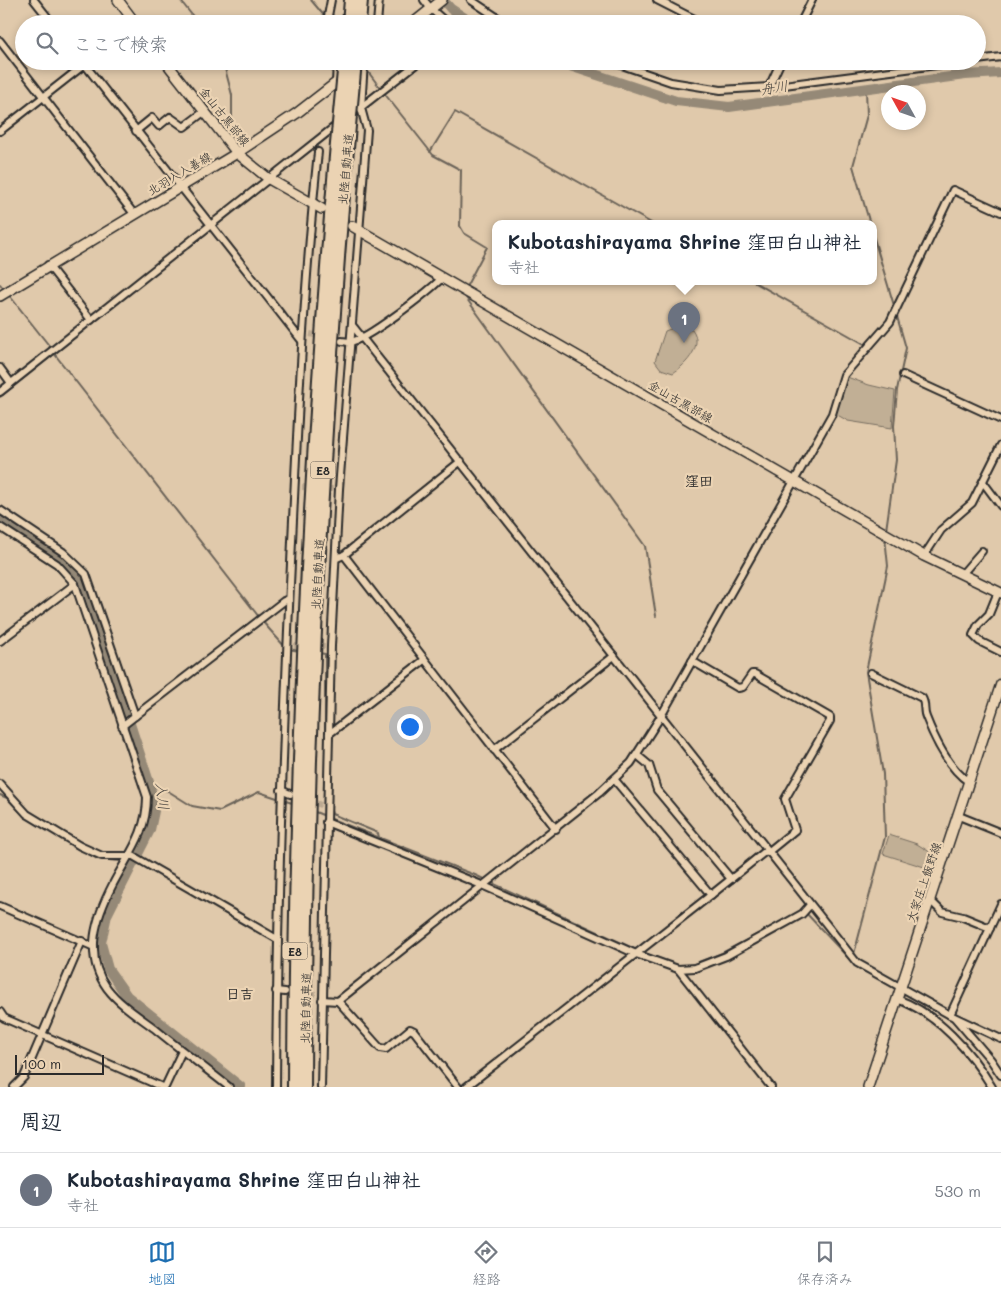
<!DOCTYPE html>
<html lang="ja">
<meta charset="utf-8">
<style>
:root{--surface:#fff;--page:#f6f6f7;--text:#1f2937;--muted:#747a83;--line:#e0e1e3;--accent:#1f6fb2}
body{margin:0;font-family:Mali,"Klee One",sans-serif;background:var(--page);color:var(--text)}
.compass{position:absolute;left:881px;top:85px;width:45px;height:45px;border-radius:50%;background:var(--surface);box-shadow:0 2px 8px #0003;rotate:310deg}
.scale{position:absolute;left:15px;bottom:12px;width:89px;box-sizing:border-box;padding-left:5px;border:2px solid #2b2b2b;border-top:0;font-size:14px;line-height:18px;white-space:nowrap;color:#2b2b2b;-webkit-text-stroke:4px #ebd3b3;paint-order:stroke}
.you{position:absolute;left:409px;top:726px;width:18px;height:18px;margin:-12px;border:4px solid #fff;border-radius:50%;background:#1a73e8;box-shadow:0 0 0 8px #1a73e833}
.badge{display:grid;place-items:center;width:32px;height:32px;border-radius:50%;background:var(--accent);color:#fff;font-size:16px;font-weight:700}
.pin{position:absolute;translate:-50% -41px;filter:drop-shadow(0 1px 2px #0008)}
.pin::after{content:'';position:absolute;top:26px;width:18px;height:15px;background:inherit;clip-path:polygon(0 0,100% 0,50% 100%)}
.popup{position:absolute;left:492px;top:220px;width:385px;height:65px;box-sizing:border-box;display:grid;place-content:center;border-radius:10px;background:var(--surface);filter:drop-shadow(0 1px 4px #0005);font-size:16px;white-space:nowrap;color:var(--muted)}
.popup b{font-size:19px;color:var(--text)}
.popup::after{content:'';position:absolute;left:50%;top:100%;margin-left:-10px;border:10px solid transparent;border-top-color:var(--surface)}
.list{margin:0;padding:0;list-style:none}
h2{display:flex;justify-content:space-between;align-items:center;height:65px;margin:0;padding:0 20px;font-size:21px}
h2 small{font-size:16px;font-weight:400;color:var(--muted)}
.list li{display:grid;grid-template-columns:32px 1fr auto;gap:15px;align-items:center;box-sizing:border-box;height:75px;padding:0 20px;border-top:1px solid var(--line)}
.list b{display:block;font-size:19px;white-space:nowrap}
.list p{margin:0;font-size:16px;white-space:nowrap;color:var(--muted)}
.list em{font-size:16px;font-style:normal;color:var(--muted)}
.icon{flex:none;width:28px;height:28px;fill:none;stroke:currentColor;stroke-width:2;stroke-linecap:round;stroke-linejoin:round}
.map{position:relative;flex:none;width:1001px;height:1087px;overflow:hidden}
.search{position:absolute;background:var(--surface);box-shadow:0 2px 8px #0003;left:15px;right:15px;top:15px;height:55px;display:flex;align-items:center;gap:12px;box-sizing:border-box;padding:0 18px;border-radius:28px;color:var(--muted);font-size:19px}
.sheet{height:140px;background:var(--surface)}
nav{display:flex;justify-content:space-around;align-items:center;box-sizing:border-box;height:70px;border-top:1px solid var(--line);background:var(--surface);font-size:14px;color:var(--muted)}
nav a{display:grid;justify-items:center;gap:2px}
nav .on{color:var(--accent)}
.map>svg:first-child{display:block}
</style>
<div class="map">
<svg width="1001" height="1087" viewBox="0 0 1001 1087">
<rect width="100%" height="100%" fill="#e0c9ab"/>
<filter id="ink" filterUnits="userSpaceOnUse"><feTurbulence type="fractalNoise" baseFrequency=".02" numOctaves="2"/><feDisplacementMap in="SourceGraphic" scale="10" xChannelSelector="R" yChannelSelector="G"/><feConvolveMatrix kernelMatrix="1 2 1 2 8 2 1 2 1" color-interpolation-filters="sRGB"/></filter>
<g filter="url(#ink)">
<g fill="#c1af95" stroke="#766d60">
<path d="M673,328l19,1c12,16 -5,35 -19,44l-12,-4 -6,-8 10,-30z"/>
<path d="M847,377l22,8 26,6 -3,37 -44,-7 -14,-8z"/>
<path d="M889,835l28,9 24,15 -4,12 -54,-17z"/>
</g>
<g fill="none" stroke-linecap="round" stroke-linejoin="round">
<g stroke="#6b6359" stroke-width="2">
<path d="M180,0l19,24"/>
<path d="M311,0l15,18"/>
<path d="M223,61l9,34v41"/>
<path d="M366,69l15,20"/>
<path d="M866,90l1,25 -14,51 17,58"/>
<path d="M384,93l49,62 28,15 -1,56 4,7 23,14 -21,40"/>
<path d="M430,152l25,-40 198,112"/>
<path d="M274,179l59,-46"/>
<path d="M873,235l22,74"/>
<path d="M754,282l112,63"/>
<path d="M0,284l4,5"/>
<path d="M9,295l42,53"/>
<path d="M464,295l181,251 11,70"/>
<path d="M53,352l206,265"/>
<path d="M0,397l270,-215"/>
<path d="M886,530l10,-70 -2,-34 3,-36 9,-42 -10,-35"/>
<path d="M262,621l23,26"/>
<path d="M289,649l10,2"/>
<path d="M319,653l6,1v126"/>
<path d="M150,785l18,6 24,15 28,5 39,-19 36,12"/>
<path d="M0,795l7,3 18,19 31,18"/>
<path d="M330,807l2,7 46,19 1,5"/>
<path d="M313,811l12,5"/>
<path d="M329,818l146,57 162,75"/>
<path d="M82,850l15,9 23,2 13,5"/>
<path d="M806,913l46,49 1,-3"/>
<path d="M641,952l17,6"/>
<path d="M854,954l31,-117 -2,-63 -17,-102 22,-106 -3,-29"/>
<path d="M669,963l13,3"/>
<path d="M691,965l31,-12 57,-30"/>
</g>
<g stroke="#958977" stroke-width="10">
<path d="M443,0l8,9 23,15"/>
<path d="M555,61l121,40 53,6 236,-32 36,-2"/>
<path d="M0,517c33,22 66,37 86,72l64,196 4,26 -4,19 -43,85 -6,28 7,26 19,27 114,91"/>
</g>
<g stroke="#bca991" stroke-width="6" stroke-dasharray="6 3" stroke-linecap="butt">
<path d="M310,334l14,3"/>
<path d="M302,487l31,2"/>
<path d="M294,646h31"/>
<path d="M307,800l14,5"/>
<path d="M303,993l13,1"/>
</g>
<g stroke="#2b2b2b" stroke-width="10">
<g id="minor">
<path d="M34,0l19,24"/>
<path d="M331,0l-3,16 6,8"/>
<path d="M424,0l7,9 17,15"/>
<path d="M471,0l36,24"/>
<path d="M657,0l47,24"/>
<path d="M377,24l2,-24"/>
<path d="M800,24l12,-24"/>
<path d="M0,41l134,173"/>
<path d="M977,60l24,-3"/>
<path d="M82,61l220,280"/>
<path d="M610,61l61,21 50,8 48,-3 198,-26"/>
<path d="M336,84l1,-23"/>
<path d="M769,87l12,-26"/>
<path d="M360,108l60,-47"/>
<path d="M0,131l84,-66"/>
<path d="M136,131l16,-13 7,8 11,-9 14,10 21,-16"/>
<path d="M48,265l43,55"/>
<path d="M352,325l505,638 93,52 51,24"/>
<path d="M342,341c2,0 5,1 7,1 16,0 80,-51 93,-64"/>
<path d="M0,368l11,15"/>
<path d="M903,375l98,45"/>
<path d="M0,392l338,-268"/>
<path d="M983,482l18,24"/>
<path d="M0,510l63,42 23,22 49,142"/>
<path d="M0,527l57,37 18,20 72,213c0,36 -18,56 -34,87 -17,33 -30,71 -6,104 12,16 31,28 47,40 24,20 50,39 75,59"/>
<path d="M344,555l117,-94"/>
<path d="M924,556l17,-26 31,-27 29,-58"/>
<path d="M337,558l7,-3 212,274"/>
<path d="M962,574l20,-23"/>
<path d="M998,592l-9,22 -11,11 -5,10 6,6 22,11"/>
<path d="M0,641l75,-57"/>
<path d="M692,661l46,27 5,-1 9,-13h3l75,43v4l-45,78 10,31 -27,22"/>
<path d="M871,673l51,25c4,7 1,13 4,19 9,23 23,52 43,65"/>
<path d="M122,726l162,-125 5,-2"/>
<path d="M329,734l95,-74"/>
<path d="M494,750l120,-94"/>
<path d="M637,755l12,10 8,25 74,89 36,-29"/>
<path d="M614,779l97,116 20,-16"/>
<path d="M0,784l27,30 53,32 22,10h31l144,83"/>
<path d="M281,790l9,4"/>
<path d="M959,816l42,17"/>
<path d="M326,822l158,64 152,68 42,15 17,-1 31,-12 76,-42 8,-9"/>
<path d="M930,900l12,12 21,5 27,11"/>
<path d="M0,906l94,41"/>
<path d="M678,969l93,118"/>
<path d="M276,991l9,1"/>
<path d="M897,999c40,14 74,53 95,88"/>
<path d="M322,1000l16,1 261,-208 32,-30 30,-47 171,-302 12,-39 46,-53 63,-132 48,22"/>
<path d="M338,1001l42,47 6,1 24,-20 4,2 44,56"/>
<path d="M0,1012l4,6 158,69"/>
<path d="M950,1015l51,-111"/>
<path d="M955,1018l36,42 10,15"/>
<path d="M14,1087l10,-10 58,-136"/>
<path d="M165,1087l17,-36"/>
<path d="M276,1087c1,-160 6,-320 13,-480 7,-152 13,-304 29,-455"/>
<path d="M321,1087l10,-441 8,-157 28,-359 -6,-22 3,-46"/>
<path d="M466,1087l245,-192"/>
</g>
</g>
<g stroke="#2b2b2b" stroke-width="12">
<g id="secondary">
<path d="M118,0l18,24"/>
<path d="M412,24l30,-24"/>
<path d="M165,61l72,92 32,26 53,30"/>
<path d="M352,226l572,330 77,37"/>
<path d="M0,296l237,-143 60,-40 67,-52"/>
<path d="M868,1087l133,-403"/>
</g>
</g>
<g stroke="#2b2b2b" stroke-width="16">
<g id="motorway">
<path d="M349,24l2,-24"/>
<path d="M359,24l2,-24"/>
<path d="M294,1087c1,-315 16,-630 43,-943"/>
<path d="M304,1087c1,-317 16,-634 44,-950"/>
</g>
</g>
<use href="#minor" stroke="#ebd3b3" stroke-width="6"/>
<use href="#secondary" stroke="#ebd3b3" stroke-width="9"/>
<use href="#motorway" stroke="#ebd3b3" stroke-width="12"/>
<g stroke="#2b2b2b" stroke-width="16" stroke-linecap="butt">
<g id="motorway-bridge">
<path d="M348,137l7,-76"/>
<path d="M337,144l8,-83"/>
</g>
</g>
<use href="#motorway-bridge" stroke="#ebd3b3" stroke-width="12"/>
</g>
</g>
<g text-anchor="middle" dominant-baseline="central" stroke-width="4.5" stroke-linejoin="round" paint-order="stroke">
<g fill="#ebd3b3" stroke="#655d54" stroke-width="1">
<rect x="310.5" y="461.5" width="25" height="17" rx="4"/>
<rect x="282.5" y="942.5" width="25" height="17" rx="4"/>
</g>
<g font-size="11" font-weight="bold" fill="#2b2b2b">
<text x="323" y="470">E8</text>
<text x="295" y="951">E8</text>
</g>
<g font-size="12" fill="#2b2b2b" stroke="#ebd3b3">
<text transform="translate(225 116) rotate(51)">金山古黒部線</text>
<text transform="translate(345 169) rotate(-85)">北陸自動車道</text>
<text transform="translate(179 173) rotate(-31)">北羽入入善線</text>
<text transform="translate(681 401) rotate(30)">金山古黒部線</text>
<text transform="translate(317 574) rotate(-87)">北陸自動車道</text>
<text transform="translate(923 882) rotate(-71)">大家庄上飯野線</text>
<text transform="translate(305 1008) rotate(-89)">北陸自動車道</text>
</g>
<g font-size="14" font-style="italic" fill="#46423e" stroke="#ebd3b3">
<text transform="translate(774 87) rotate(-8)">舟川</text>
<text transform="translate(163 796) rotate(83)">入川</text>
</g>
<g font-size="14" font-weight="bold" fill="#2b2b2b" stroke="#ebd3b3">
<text x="699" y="480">窪田</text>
<text x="240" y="993">日吉</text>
</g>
</g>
</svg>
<svg class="compass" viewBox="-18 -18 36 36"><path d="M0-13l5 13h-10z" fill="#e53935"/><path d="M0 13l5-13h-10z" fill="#747a83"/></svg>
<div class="scale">100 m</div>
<div class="you"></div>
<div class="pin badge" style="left:684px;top:343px;background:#6b7280">1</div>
<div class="popup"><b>Kubotashirayama Shrine 窪田白山神社</b>寺社</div>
<div class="search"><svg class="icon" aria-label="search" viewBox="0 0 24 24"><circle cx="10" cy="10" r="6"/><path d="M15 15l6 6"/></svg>ここで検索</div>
</div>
<section class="sheet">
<h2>周辺<small></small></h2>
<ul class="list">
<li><span class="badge" style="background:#6b7280">1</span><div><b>Kubotashirayama Shrine 窪田白山神社</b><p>寺社</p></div><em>530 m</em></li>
</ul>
</section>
<nav>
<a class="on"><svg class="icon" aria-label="map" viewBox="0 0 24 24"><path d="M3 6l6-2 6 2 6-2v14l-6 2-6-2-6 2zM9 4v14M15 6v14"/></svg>地図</a>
<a><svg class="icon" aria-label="directions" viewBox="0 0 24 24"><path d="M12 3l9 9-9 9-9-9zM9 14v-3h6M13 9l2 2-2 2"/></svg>経路</a>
<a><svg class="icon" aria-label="saved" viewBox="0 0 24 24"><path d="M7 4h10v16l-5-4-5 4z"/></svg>保存済み</a>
</nav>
